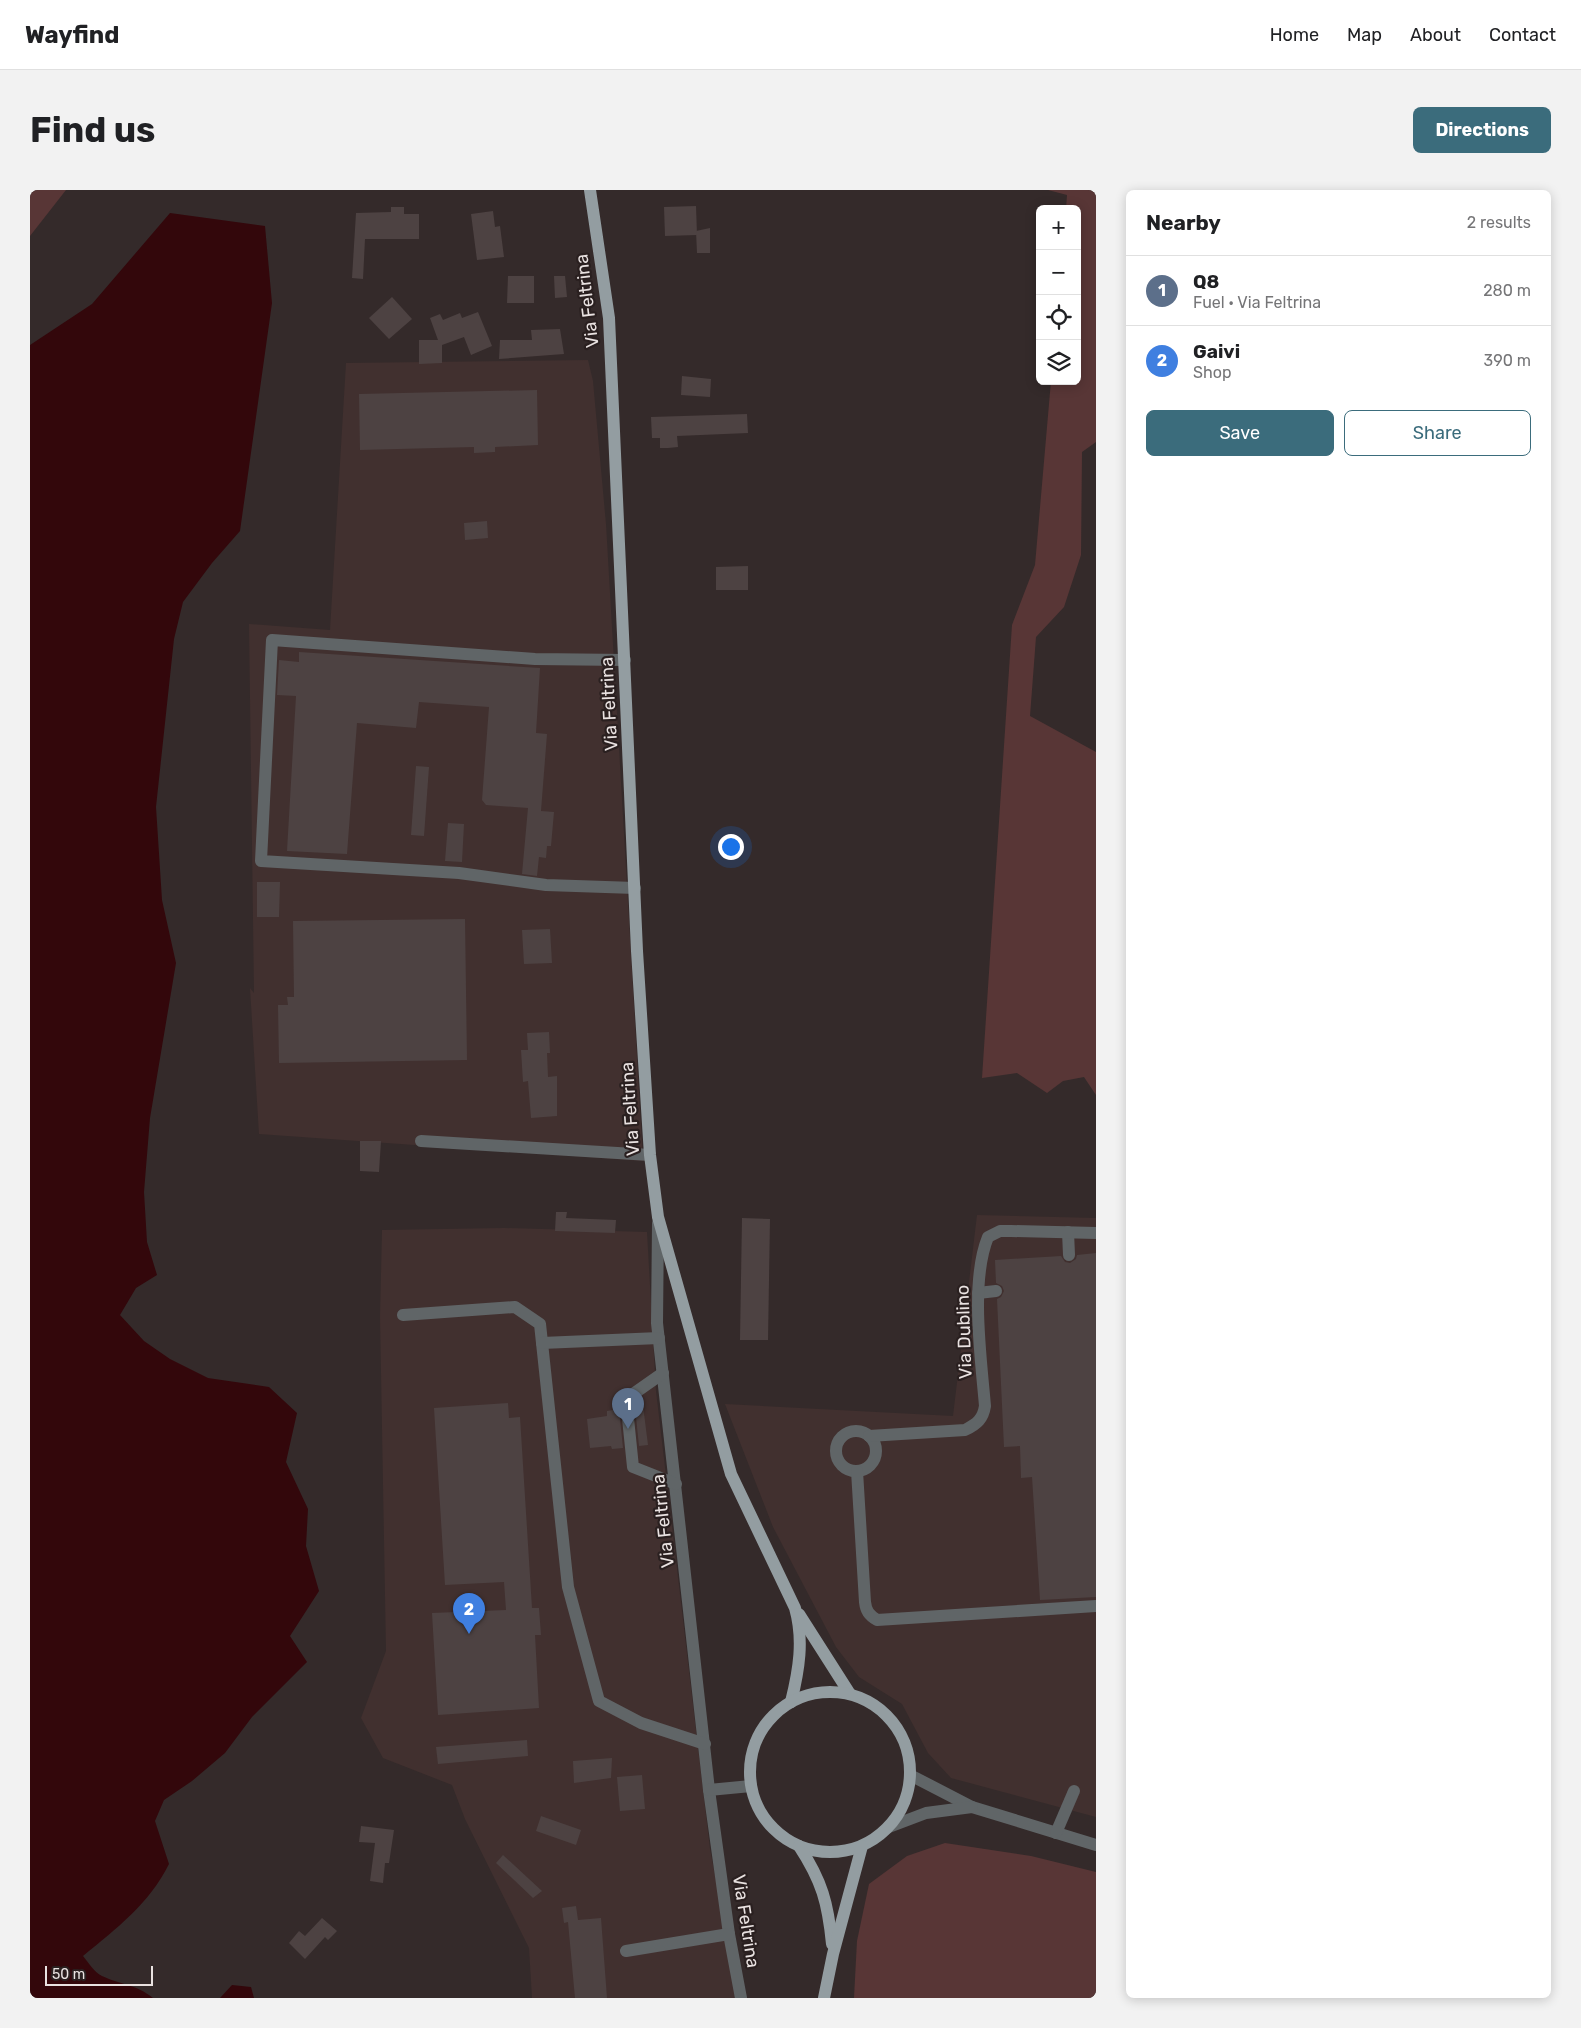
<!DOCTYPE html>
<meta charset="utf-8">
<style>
:root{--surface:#fff;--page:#f2f2f2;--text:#202124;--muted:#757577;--line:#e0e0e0;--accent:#3b6c7c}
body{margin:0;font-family:Rubik,sans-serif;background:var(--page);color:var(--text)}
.controls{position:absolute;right:15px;top:15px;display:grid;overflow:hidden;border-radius:8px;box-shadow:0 2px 12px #0003}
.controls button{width:45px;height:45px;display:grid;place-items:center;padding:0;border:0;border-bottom:1px solid var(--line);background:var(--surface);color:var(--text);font:25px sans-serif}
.scale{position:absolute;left:15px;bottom:12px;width:108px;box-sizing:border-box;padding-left:5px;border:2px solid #e9e2e1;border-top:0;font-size:14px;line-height:18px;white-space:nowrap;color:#e9e2e1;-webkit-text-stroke:4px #2a2020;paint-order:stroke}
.you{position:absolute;left:700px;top:656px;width:18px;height:18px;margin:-12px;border:4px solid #fff;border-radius:50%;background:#1a73e8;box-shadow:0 0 0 8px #1a73e833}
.badge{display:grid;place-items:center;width:32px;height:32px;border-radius:50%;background:var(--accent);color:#fff;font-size:16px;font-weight:700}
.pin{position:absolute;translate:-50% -41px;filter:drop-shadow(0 1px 2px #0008)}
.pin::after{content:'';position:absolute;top:26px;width:18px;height:15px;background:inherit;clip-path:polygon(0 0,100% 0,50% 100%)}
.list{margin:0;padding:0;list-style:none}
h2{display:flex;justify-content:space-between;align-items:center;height:65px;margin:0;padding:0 20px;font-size:21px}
h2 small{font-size:16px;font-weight:400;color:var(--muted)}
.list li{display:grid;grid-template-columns:32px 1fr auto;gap:15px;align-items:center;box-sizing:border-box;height:70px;padding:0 20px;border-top:1px solid var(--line)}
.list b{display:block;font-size:19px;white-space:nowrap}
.list p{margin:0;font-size:16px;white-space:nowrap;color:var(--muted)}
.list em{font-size:16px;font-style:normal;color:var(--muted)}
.actions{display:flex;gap:10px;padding:15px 20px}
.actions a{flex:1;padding:11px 0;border:1px solid var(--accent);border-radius:8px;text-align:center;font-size:18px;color:var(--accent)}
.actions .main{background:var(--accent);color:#fff}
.icon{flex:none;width:28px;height:28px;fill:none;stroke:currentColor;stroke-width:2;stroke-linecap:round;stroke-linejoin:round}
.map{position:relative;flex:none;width:1066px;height:1808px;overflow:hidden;border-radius:8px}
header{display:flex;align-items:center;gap:30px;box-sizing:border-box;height:70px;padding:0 25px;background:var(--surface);border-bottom:1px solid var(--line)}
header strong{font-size:24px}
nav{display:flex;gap:28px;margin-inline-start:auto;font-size:18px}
.intro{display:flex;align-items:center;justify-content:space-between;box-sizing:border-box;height:120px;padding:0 30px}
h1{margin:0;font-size:35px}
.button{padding:12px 22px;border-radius:8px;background:var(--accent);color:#fff;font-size:18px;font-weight:700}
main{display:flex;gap:30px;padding:0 30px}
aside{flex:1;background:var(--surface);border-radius:8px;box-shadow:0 2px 12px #0003}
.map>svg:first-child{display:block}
</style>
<header>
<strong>Wayfind</strong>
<nav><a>Home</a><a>Map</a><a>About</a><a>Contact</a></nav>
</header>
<div class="intro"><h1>Find us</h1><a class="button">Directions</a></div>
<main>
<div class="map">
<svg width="1066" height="1808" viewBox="0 0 1066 1808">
<rect width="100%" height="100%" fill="#342a2a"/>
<g fill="#41302f">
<path d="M558,170l5,21 13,143 37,637 -384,-27 -9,-146 4,5 -5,-369 81,6 16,-267z"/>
<path d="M947,1025l119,3v599l-145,-39 -23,-25 -26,-49 -43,-27 -23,-30 -63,-120 -48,-123 228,12z"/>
<path d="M474,1038l143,4 9,159 54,458 28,149h-206l-3,-50 -64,-129 -13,-34 -69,-27 -22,-40 25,-67 -6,-334 2,-87z"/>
</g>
<g fill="#583636">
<path d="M0,0h36l-36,46z"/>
<path d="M1018,0h48v252l-14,10 -1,103 -17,52 -28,30 -6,79 66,36v343l-12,-18 -21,4 -16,12 -30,-20 -35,5 30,-453 23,-60 16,-184h26v-172h-11l1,-14z"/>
<path d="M915,1653l86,13 65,16v126h-242l3,-57 12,-57 38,-28z"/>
</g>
<g fill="#33070b">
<path d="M140,23l95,13 7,77 -32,228 -28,32 -29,39 -9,37 -18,168 6,93 14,63 -26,155 -6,74 3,50 10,33 -21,13 -16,27 24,26 26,18 38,19 61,9 28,26 -11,49 22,47 -2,37 13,45 -29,45 17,26 -55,55 -27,36 -33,28 -28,19 -9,21 14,43c-20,40 -52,64 -86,92 5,6 12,17 19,20 19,9 34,8 51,22h-123v-1653l62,-41z"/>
<path d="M202,1795l19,2 3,11h-34z"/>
</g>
<g fill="#4d4242">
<path d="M666,16l1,29 -32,1 -1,-29z"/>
<path d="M361,17h13v7h15v25h-54l-2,40 -11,-1 4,-65 35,-1z"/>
<path d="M463,21l2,16 5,-1 4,31 -27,3 -6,-46z"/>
<path d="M680,38v25h-13l-1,-22z"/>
<path d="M478,86h26v27h-27z"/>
<path d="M524,86h11l2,21 -12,1z"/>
<path d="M362,107l20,22 -23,20 -20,-21z"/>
<path d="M448,122l14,34 -21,9 -7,-18 -22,8v18l-23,1v-24h19l-8,-22 10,-4 3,6 17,-7 2,5z"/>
<path d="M530,139l4,25 -65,5 1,-19h32l-1,-10z"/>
<path d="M652,186l29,3 -1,18 -29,-2z"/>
<path d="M507,200l1,55 -43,2v5l-21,1v-6l-114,3 -1,-56z"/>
<path d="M717,224l1,19 -71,3 1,11 -10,1h-8v-10h-8l-1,-21z"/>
<path d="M457,331l1,17 -23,2 -1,-17z"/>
<path d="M718,376v24h-32v-23z"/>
<path d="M269,462l241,16 -4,65 11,1 -6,77 13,1 -3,34h-4l-1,12 -7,-1 -2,19 -15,-2 6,-66 -42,-3 -4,-5 7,-93 -70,-5 -3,26 -59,-5 -10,131 -60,-3 9,-155 -19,-1 2,-35 20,2z"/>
<path d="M386,576l13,1 -5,69 -13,-1z"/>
<path d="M418,633l16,1 -2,38 -17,-1z"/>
<path d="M227,692h23l-1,35h-22z"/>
<path d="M435,729l2,141 -188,3 -1,-58h10l-1,-8h7l-1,-76z"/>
<path d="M520,739l2,34 -28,1 -2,-34z"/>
<path d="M519,842l1,21h-3l1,24 9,-1v40l-26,2 -3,-37 -5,1 -2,-32h7l-1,-17z"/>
<path d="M330,951h21l-2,31 -19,-1z"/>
<path d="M526,1022h11l-1,6 50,2 -1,13 -60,-2z"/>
<path d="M712,1028l28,1 -2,121h-28z"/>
<path d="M1066,1063v344l-56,3 -8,-123 -11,1 -1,-32 -16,1 -7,-148 4,-2 3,-6 -2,-5 -6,-3 -1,-23 66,-4 4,6 5,1 6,-4 1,-4z"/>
<path d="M478,1213l1,15 11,-1 12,191h7l2,27h-6l4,73 -101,7 -6,-102 74,-3 -2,-28 -59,3 -11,-177z"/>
<path d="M613,1216l5,39 -9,1 -4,-39z"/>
<path d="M589,1219l4,39 -11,1 -1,-3 -21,2 -3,-29 20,-3v-5z"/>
<path d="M497,1550l1,16 -90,8 -2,-17z"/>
<path d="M582,1568l-1,20 -37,5 -1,-22z"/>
<path d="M612,1585l3,34 -25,2 -3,-34z"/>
<path d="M511,1626l40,14 -5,15 -40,-14z"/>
<path d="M331,1636l33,4 -5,33h-4l-2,20 -13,-2 5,-38 -16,-1z"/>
<path d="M473,1665l39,36 -9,7 -37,-35z"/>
<path d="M546,1716l2,14 23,-2 6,80h-32l-7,-76 -4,1 -2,-15z"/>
<path d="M292,1728l15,13 -9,9 -3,-3 -20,22 -16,-16 10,-12 6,5z"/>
</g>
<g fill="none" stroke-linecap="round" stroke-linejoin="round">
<g stroke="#606567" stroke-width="12">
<path d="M595,470l-90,-1 -263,-19 -11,221 198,12 87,12 89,3"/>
<path d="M391,951l229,14"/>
<path d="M628,1033l-1,100 52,467 20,144 12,64"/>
<path d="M1038,1042l1,23"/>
<path d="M948,1103l18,-2"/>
<path d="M373,1125l112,-8 25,17 28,263 31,114 42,22 64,21"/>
<path d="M512,1153l117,-5"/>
<path d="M633,1183l-37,26 7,68 43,17"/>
<circle cx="826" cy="1261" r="20"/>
<path d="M839,1246l96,-6c12,-6 18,-11 20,-24 -4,-48 -15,-125 3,-169l12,-6h11l85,2"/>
<path d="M827,1281l8,131c1,9 4,13 12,18l219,-14"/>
<path d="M880,1585l62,32 124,38"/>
<path d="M679,1600l42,-4"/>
<path d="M859,1637l37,-14 46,-6"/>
<path d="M1026,1643l18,-42"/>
<path d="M596,1761l103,-17"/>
</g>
<g stroke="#939da1" stroke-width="12">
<path d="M560,0l19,128 28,633 13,204 8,62 73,257 64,134c9,32 4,62 -4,94"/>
<path d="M769,1424l51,80"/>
<circle cx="800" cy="1582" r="80"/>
<path d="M769,1656c23,35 29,57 33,98"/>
<path d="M794,1808l9,-44 29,-108"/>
</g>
</g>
<g text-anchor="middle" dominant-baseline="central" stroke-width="4.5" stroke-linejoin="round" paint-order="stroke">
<g font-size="18" fill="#e9e2e1" stroke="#2a2020">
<text transform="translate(557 111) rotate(-97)">Via Feltrina</text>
<text transform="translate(579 514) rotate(-93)">Via Feltrina</text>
<text transform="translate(600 919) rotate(-94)">Via Feltrina</text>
<text transform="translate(934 1142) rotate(-92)">Via Dublino</text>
<text transform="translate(633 1331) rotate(-96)">Via Feltrina</text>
<text transform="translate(716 1731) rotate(81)">Via Feltrina</text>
</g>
</g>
</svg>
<div class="controls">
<button>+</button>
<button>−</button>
<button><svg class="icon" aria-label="locate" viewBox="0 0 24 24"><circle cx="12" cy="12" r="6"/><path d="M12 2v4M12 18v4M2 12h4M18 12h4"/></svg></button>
<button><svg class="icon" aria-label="layers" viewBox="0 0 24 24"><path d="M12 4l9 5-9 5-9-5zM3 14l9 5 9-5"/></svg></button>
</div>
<div class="scale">50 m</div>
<div class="you"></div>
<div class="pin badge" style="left:598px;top:1239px;background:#5c6f8a">1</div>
<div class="pin badge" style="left:439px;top:1444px;background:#3f7fe0">2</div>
</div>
<aside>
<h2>Nearby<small>2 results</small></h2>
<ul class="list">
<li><span class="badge" style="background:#5c6f8a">1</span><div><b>Q8</b><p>Fuel · Via Feltrina</p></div><em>280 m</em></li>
<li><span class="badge" style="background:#3f7fe0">2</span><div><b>Gaivi</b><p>Shop</p></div><em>390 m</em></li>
</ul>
<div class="actions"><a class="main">Save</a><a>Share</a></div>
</aside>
</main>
